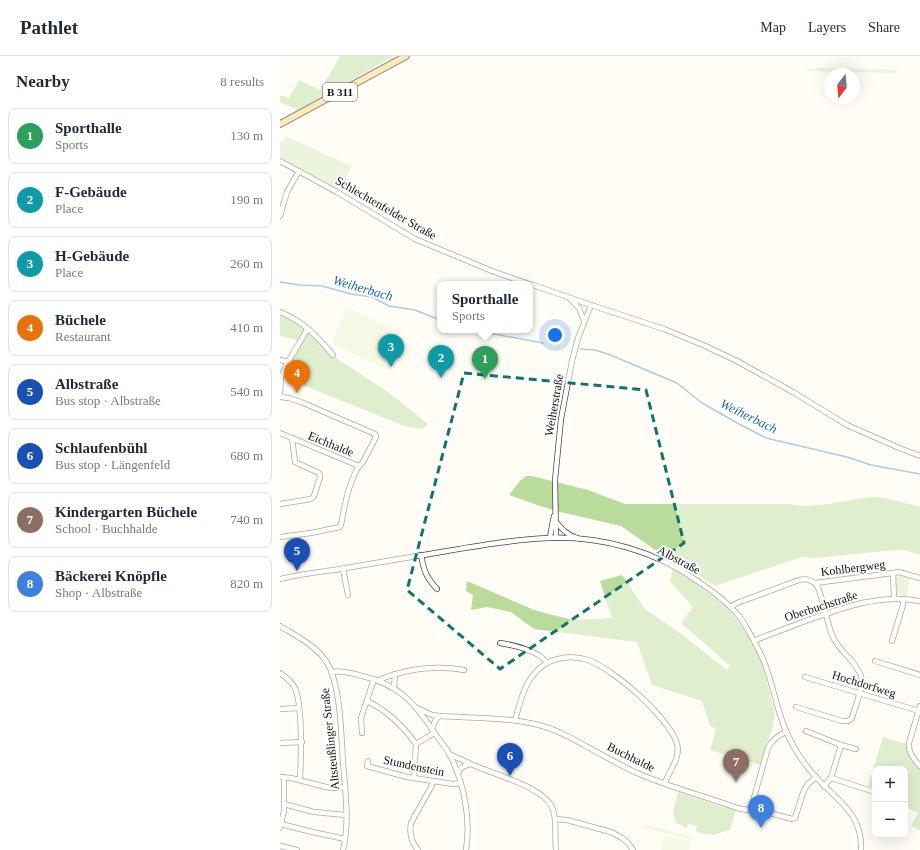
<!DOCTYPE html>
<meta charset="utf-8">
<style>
:root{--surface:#fff;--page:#f6f6f7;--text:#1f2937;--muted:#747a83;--line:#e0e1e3;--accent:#c4262e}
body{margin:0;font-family:"Times New Roman",serif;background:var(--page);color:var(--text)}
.controls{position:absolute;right:12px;bottom:12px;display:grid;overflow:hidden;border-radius:8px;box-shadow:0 4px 16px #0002}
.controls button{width:36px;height:36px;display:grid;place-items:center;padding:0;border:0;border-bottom:1px solid var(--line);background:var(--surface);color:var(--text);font:20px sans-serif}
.compass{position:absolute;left:544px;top:12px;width:36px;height:36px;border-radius:50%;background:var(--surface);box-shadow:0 4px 16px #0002;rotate:196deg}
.you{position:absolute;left:275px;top:279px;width:14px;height:14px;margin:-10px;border:3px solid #fff;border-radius:50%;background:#1a73e8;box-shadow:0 0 0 6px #1a73e833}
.badge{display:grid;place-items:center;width:26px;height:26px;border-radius:50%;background:var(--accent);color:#fff;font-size:13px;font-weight:700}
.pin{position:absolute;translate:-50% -33px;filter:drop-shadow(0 1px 2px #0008)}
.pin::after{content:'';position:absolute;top:21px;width:14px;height:12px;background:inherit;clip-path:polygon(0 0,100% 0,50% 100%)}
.popup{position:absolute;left:157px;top:225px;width:96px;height:52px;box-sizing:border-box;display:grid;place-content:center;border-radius:8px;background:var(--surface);filter:drop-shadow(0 1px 3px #0005);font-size:13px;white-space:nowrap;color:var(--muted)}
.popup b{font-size:15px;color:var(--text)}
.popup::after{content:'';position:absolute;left:50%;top:100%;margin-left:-8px;border:8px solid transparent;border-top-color:var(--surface)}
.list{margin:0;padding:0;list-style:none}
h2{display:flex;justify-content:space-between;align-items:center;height:52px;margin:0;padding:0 16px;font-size:17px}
h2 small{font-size:13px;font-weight:400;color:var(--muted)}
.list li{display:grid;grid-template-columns:26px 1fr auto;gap:12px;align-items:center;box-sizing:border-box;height:56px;margin:0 8px 8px;padding:0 8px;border:1px solid var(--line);border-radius:8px}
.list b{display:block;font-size:15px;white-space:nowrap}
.list p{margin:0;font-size:13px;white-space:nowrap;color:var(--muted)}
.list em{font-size:13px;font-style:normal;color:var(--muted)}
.map{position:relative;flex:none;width:640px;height:794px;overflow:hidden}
header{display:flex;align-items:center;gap:24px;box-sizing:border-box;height:56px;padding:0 20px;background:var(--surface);border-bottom:1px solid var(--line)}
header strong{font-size:19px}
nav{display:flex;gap:22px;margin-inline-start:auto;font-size:14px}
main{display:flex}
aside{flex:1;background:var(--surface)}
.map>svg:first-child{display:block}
</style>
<header>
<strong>Pathlet</strong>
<nav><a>Map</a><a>Layers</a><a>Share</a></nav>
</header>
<main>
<aside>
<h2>Nearby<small>8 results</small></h2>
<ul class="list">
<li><span class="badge" style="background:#2e9e5b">1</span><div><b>Sporthalle</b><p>Sports</p></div><em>130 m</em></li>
<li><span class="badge" style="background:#0f9aa8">2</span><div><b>F-Gebäude</b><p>Place</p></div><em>190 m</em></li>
<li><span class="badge" style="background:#0f9aa8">3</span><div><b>H-Gebäude</b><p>Place</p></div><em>260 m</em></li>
<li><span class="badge" style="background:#e8710a">4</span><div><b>Büchele</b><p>Restaurant</p></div><em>410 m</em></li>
<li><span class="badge" style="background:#1a4fb4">5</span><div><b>Albstraße</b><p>Bus stop · Albstraße</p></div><em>540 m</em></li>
<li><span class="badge" style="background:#1a4fb4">6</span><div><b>Schlaufenbühl</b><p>Bus stop · Längenfeld</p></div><em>680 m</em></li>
<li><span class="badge" style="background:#8d6e63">7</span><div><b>Kindergarten Büchele</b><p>School · Buchhalde</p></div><em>740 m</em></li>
<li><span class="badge" style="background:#3f7fe0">8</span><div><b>Bäckerei Knöpfle</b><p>Shop · Albstraße</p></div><em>820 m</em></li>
</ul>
</aside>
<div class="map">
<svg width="640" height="794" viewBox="0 0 640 794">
<rect width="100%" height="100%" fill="#fffdf5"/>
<g fill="#d5ebbd">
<path d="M537,12l81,2 -2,3 -79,-2 -13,-1z"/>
<path d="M6,80l65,30 -9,22 -3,1 -59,-32v-14z"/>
<path d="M617,519l13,3 -3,18 -11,-1 -2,-18z"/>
</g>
<g fill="#b9dc9c">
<path d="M59,0h53v1l-94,53 -18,-8v-7l9,3 10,-18 21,10 20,-33z"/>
<path d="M0,258l5,1 24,15 24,26 55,36 40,32 -6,5 -15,-2 -124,-50 7,-14 13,-22 -23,-5z"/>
<path d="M246,420h6l56,14 37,14h164c23,6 58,-5 83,-7 13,-1 34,7 48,10v48l-16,-5 -19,1 -70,7 -13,-1 -87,29 -27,-18 -30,-16 -37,-26 -65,-15 -16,-5 -31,-11 11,-14z"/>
<path d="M393,512l24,16 31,25 11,13 12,19 10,19 14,53 -3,18 -7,17 -5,17 -50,-15 6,-21 -6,-3 -8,-25 -50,-16 -15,-43 -103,-13 -23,-17 -24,-5 -16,3 2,-15 -7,-4 1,-10 67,29 38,10 40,-2 -12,-37 22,-6 23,34 36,25 46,36 3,-4 -49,-43 12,-16 -23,-26z"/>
<path d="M603,681l23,7c0,11 6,18 14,25v61l-9,-4 7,-13 -13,-6v-38h-30v19l-7,-2z"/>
<path d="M398,736l45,15 13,2 -6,21 -17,5 -17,-3 1,-6 -9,-2 -1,4 -11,-5 -3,-11z"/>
</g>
<g fill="#e6f2cf">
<path d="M68,252l52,24 -17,36 -52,-25z"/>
<path d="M363,768l51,13 -1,3 -51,-12z"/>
<path d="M384,780l27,6 -2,8h-28z"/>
</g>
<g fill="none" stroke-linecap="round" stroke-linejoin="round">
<g stroke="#3f96cf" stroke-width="1.5">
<path d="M0,226l20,3 22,1 29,8 21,3 17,9 26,4 25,10"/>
<path d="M201,274l8,3 54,10"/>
<path d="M300,293l15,1 13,4 69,29 25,20 37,21 27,14 81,19 24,8 49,9"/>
</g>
<g stroke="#444" stroke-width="6">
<g id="minor">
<path d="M0,105l57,31 78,47 77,32 37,13"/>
<path d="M0,160l7,-24 12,-21"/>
<path d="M250,228l61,21 73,24 39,16 32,15 58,32 54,33 50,22 23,9"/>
<path d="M290,243l9,9 5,13"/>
<path d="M0,256c23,9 37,24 53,43"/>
<path d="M0,304l8,2"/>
<path d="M0,339l1,-18 7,-15 20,-34"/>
<path d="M0,341l9,1 12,4 74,32 1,2 -1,3 -12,23 -4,4"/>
<path d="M0,377l79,33c-9,14 -13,32 -16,48 -1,5 -1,9 -3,13l-29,6 -31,4"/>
<path d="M0,448l31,-5 3,-3 6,-19v-2l-1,-2 -24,-11 -3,-24"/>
<path d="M276,466c6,7 11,13 21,16"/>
<path d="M270,482l1,-7 3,-15"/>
<path d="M276,482l-1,-58 6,-61 11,-58 6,-23 13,-33"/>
<path d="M141,499c3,16 5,22 16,34"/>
<path d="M63,513l5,26"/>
<path d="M0,523c20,-5 40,-7 60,-10 23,-4 47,-8 71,-12 46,-7 92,-17 138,-19 53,-2 107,13 150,44 15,10 29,21 40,34 4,5 7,11 10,16 5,9 10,18 14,27 10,24 13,49 23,72 7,16 17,32 29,45 21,24 48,37 46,74"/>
<path d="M535,527l78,-10"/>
<path d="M614,543l-1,-26 6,-1 21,6"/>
<path d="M451,551l6,-4 62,-23c7,-2 13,0 18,5 7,16 9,34 15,50 4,10 12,18 19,25 4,5 8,10 10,16 3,11 -6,30 -9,42l-4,3h-6l-46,-14"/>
<path d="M0,570c16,10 35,19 46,35 15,23 15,73 17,101 2,27 7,62 0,88"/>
<path d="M474,585c15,-7 31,-12 46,-18 39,-14 78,-30 120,-22"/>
<path d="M612,585l11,-36v-6"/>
<path d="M220,587c13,2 40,8 47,20"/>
<path d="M595,605l45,14"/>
<path d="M52,616c9,-2 20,1 30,4 36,8 52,26 72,56 5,8 12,15 16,23 14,29 21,63 16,95"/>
<path d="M0,617c6,4 12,9 15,15 4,9 4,19 5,28 2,22 1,42 0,64"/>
<path d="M525,621l114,34"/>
<path d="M98,625c6,-4 11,-5 18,-7 24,-7 44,-8 68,-4"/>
<path d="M114,632l1,-14"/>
<path d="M87,645c21,10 36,25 49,43l-2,34"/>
<path d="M640,650l-11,37c-1,10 5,16 11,23"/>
<path d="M137,652l15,7 7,1c33,2 67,1 100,9 23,6 44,20 65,31 11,6 22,12 33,17 32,14 67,23 100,35l11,2 2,-1 1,-1 17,-60c4,-8 11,-13 18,-16"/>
<path d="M0,653l19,-1"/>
<path d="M235,664c5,-16 8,-34 20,-47 12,-15 35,-19 53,-13 15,5 40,25 52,36 11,10 34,34 37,48 4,15 -8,26 -12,39"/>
<path d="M152,673l3,-8 4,-5"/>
<path d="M526,675l35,14 15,4"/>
<path d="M82,677l-1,-15 13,-39"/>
<path d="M0,687l22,-1"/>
<path d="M136,688l18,-11"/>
<path d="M169,698c7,3 15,7 22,10 21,10 71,22 81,43 6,14 2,29 4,43"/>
<path d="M88,705l-1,5 40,11 46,7 8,-1"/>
<path d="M178,717c2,-6 6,-7 12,-9"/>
<path d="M0,721l11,1 35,9 6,1 13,-1"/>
<path d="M551,722l44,14"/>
<path d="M544,730l7,-8 10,-33"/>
<path d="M4,748l30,8 32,3"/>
<path d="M471,752l41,11 3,-1 9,-28 4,-6 8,-7"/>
<path d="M275,763l12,1 44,12 11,6 6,5 5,7"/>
<path d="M1,768l27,7 37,8"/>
<path d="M0,772l4,-17v-34"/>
<path d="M0,790l17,4"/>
<path d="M138,794c-7,-8 -9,-16 -7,-27l20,-36 2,-5"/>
</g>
</g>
<g stroke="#222" stroke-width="8">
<path id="major" d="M0,68l126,-68"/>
</g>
<use href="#minor" stroke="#fff" stroke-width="4.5"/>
<use href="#major" stroke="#f9d66b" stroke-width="5.5"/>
</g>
<path d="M0 0H640V794H0ZM184,317l182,17 38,153 -184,126 -93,-79z" fill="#fffdf5" fill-opacity=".55" fill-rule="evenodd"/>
<path fill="none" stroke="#0f766e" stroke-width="3" stroke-dasharray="8 5" stroke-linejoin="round" d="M184,317l182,17 38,153 -184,126 -93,-79z"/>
<g text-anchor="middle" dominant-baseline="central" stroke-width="4" stroke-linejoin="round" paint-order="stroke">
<rect fill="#fff" stroke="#585858" stroke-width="1" x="43" y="27" width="34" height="18" rx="3"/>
<g font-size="11" font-weight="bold" fill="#111">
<text x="60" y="36">B 311</text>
</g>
<g font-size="12" fill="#111" stroke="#fff">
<text transform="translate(106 152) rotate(30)">Schlechtenfelder Straße</text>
<text transform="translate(274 349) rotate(-80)">Weiherstraße</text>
<text transform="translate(51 388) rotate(22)">Eichhalde</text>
<text transform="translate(399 504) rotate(28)">Albstraße</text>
<text transform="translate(573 512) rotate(-7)">Kohlbergweg</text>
<text transform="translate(541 550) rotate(-18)">Oberbuchstraße</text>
<text transform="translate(584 628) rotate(17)">Hochdorfweg</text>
<text transform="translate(50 683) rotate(-96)">Altsteußlinger Straße</text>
<text transform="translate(351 701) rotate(26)">Buchhalde</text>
<text transform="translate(134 710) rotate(12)">Stundenstein</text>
</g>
<g font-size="13" font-style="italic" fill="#1768a6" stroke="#fff">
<text transform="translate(83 232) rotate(16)">Weiherbach</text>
<text transform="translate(469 360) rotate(26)">Weiherbach</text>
</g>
</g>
</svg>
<div class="controls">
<button>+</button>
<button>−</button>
</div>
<svg class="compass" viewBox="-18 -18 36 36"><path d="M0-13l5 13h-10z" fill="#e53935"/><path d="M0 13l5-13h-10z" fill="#747a83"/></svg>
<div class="you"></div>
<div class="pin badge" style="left:205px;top:323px;background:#2e9e5b">1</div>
<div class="popup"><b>Sporthalle</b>Sports</div>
<div class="pin badge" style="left:161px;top:322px;background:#0f9aa8">2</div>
<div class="pin badge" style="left:111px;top:311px;background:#0f9aa8">3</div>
<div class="pin badge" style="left:17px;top:337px;background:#e8710a">4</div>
<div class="pin badge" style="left:17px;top:515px;background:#1a4fb4">5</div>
<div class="pin badge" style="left:230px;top:720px;background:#1a4fb4">6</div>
<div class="pin badge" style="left:456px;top:726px;background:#8d6e63">7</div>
<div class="pin badge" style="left:481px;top:772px;background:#3f7fe0">8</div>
</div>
</main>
